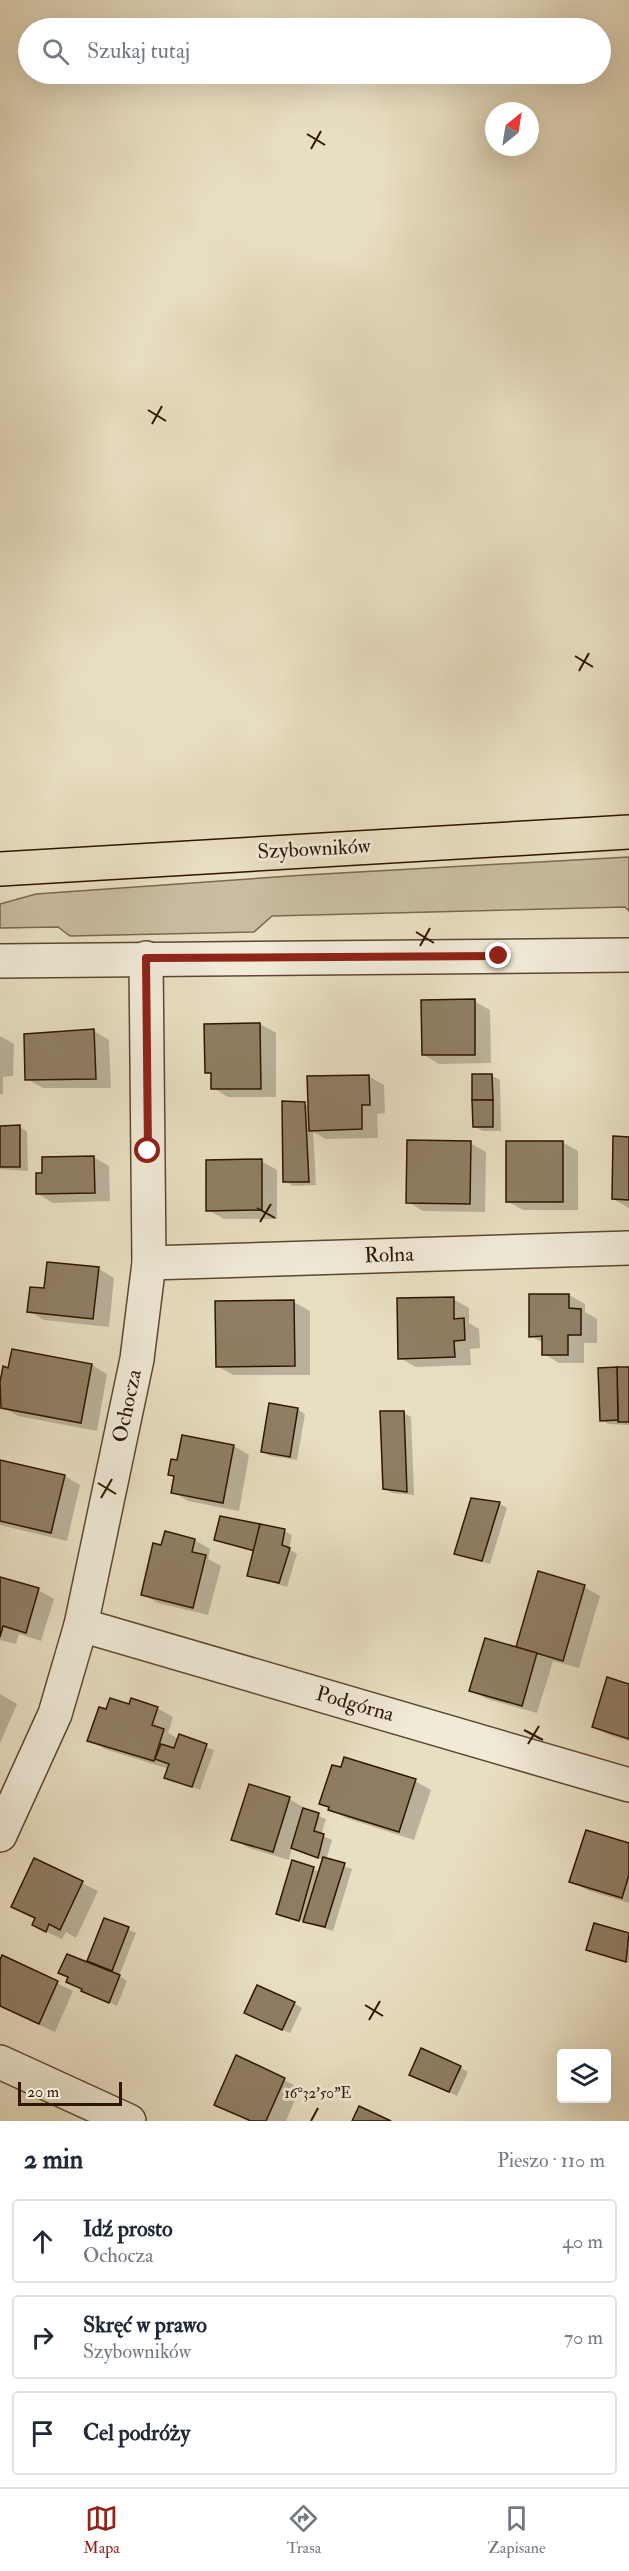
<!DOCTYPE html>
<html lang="pl">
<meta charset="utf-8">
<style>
:root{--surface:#fff;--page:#f2f2f3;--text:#1f2937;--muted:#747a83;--line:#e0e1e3;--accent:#8f2418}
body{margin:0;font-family:"IM FELL Double Pica",serif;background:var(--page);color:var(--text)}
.controls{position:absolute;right:18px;bottom:18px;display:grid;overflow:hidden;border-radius:6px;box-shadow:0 6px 24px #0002}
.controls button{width:54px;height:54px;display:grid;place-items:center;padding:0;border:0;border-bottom:2px solid var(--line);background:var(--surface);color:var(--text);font:30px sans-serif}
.compass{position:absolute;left:485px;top:102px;width:54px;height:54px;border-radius:50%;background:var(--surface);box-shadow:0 6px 24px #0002;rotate:30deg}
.scale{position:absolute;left:18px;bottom:15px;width:104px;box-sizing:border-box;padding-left:6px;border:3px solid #2f1500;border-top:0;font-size:16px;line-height:21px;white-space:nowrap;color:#2f1500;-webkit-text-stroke:4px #f0ead7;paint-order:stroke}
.stop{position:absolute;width:18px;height:18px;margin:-14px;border:4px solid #8f2418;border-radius:50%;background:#fff}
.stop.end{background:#8f2418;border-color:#fff;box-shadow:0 2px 6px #0008}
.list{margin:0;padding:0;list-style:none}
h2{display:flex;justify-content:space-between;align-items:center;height:78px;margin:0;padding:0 24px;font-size:26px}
h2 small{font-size:20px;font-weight:400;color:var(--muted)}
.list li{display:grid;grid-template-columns:39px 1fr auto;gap:18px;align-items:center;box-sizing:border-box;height:84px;margin:0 12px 12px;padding:0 12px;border:2px solid var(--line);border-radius:6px}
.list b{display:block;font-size:22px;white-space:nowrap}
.list p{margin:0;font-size:20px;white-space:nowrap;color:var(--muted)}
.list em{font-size:20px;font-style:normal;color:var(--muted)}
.icon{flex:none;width:33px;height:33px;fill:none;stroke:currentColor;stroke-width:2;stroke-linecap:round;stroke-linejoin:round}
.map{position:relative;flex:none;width:629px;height:2121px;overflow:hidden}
.search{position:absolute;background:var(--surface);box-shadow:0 6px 24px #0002;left:18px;right:18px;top:18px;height:66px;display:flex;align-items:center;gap:15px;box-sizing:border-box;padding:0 21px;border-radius:33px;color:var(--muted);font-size:22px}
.sheet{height:366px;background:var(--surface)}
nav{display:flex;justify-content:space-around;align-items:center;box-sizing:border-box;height:84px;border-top:2px solid var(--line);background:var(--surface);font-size:16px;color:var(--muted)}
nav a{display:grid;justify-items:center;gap:3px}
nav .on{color:var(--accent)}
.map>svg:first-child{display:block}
</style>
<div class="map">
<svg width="629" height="2121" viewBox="0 0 629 2121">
<rect width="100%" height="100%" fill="#e8dec1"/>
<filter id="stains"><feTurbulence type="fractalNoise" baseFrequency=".00333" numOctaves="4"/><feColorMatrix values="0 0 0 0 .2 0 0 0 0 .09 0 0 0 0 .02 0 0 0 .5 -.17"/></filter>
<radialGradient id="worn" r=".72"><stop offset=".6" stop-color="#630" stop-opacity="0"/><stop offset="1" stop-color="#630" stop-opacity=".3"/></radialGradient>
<path fill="#c9bca0" stroke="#7c6850" stroke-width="1.5" d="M629,857v54l-4,-4 -353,9 -18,16 -184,4 -12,-9 -58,1v-24l36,-10 269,-19z"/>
<g fill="#0003">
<path d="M474,1001l16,9 1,53 -52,1 -15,-9z"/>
<path d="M260,1024l16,9v64h-48l-15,-9 -1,-13 -6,-3z"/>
<path d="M94,1031l15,9 2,48h-68l-16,-9z"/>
<path d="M0,1036l14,8 -1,32 -10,1v17h-3z"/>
<path d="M368,1076l16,9 1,28 -8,1 1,24 -52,1 -13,-7 3,53 -23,1 -8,-5 19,-77 5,2z"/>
<path d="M492,1076l8,4 1,51h-19l-8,-5z"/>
<path d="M0,1127h19l8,4 1,40 -28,-2z"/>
<path d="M629,1138v70l-16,-9z"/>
<path d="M562,1142l16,9v59h-55l-16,-9z"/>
<path d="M470,1143l16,9 -1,60 -62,-1 -15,-9z"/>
<path d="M93,1157l16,9 1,35 -57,2 -15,-9z"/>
<path d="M261,1161l16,9v49h-53l-16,-9z"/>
<path d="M99,1269l15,9 -5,49 -65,-7 -15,-9 16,-21z"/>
<path d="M569,1295l16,9v8l12,7v24h-13v20h-25l-15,-9v-11l-14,-7z"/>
<path d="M453,1299l16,9v15l10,6 1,19 -10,1 1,16 -55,2 -16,-9z"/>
<path d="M294,1302l16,9v64h-77l-16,-9z"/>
<path d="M92,1365l15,9 -10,57 -79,-15 -15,-9 1,-6 -4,-2v-9l4,-22z"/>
<path d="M629,1368v57l-20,-1 -8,-4z"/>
<path d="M297,1409l8,5 -8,46 -27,-4 -8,-5z"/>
<path d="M403,1412l8,5 3,78 -22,-2 -8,-5z"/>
<path d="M234,1446l15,9 -10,56 -51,-10 -15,-9 2,-15 -5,-3 8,-12z"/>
<path d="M0,1461l65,15 15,9 -13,56 -67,-16z"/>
<path d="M472,1500l28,4 7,4 -17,56 -34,-11z"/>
<path d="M284,1531l8,4 -3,14 8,5 -10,33 -38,-12 7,-23 -40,-13z"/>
<path d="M166,1533l29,7 15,9 -2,10 13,7 -13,49 -50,-12 -16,-9z"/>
<path d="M0,1578l38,12 16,9 -13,42 -22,-7 -3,10 -16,-4z"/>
<path d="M584,1587l16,9 -21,72 -26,-7 -16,52 -50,-14 -16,-9z"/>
<path d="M629,1686v55l-20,-6 -15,-9z"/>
<path d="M0,1694l17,10 -17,39z"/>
<path d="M130,1706l27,2 16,9 -5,16 11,6 35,11 -14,40 -34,-13 3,-8 -64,-20 -16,-9 17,-29z"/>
<path d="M415,1781l16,9 -17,50 -68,-22 -25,-14z"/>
<path d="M289,1799l16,9 -1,2 22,9 -5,16 11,5 -6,20 26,9 -19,62 -55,-18 15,-51 27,10 3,-12 -31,-13 -3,13 -40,-12 -16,-9z"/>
<path d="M629,1845v58l-42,-13 -16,-9z"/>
<path d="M35,1860l63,31 -22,47 -10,-6 -4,7 -13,-6 -15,-9 2,-5 -23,-13z"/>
<path d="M105,1920l31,13 -17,43 8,5 -10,25 -34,-15 5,-27z"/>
<path d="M595,1925l34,10v28l-41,-14z"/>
<path d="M3,1957l70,34 -18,41 -55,-25v-45z"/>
<path d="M294,2003l8,5 -12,25 -36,-16z"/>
<path d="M237,2057l63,31 -14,33h-37l-33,-17z"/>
<path d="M460,2067l8,5 -11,24 -38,-18z"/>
</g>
<g fill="#8f7e64" stroke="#2f1500" stroke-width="1.5">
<path d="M475,999v56h-53l-1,-55z"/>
<path d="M260,1023l1,66h-50v-16h-6l-1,-49z"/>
<path d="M94,1029l2,50 -71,1 -1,-46z"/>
<path d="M472,1074h20l1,26h-21z"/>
<path d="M369,1075l1,30h-8v24l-53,2 -2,-55z"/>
<path d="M472,1100h21v27h-20z"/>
<path d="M282,1101l23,1 4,80h-26z"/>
<path d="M20,1125v42h-20v-41z"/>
<path d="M613,1136l16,1v63l-17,-1z"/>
<path d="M407,1140l64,1 -1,63 -64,-1z"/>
<rect x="506" y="1141" width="57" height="61"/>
<path d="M94,1156l1,37 -59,1v-21h6v-16z"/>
<path d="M262,1159v51l-56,1v-51z"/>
<path d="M47,1262l52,5 -6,52 -66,-7 3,-25 14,1z"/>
<path d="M529,1294h40v14l12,1v26h-13v20h-26v-19l-13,1z"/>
<path d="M454,1297v22l10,-1 1,22 -11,1 1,16 -57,2 -1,-61z"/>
<path d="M294,1300l1,66 -79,1 -1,-66z"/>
<path d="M12,1349l80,15 -11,59 -80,-15 -1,-26 3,-16 5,2z"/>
<path d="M617,1367h12v55h-11z"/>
<path d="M617,1367l1,53 -18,1 -2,-53z"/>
<path d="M269,1403l29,5 -8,49 -29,-5z"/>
<path d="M380,1411h24l3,81 -24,-3z"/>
<path d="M182,1435l52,10 -11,58 -52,-10 3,-17 -6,-1 3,-16 6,1z"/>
<path d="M0,1460l65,15 -14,58 -51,-12z"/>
<path d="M471,1498l29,4 -18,59 -28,-7z"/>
<path d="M220,1516l40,8 -5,27 -41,-11z"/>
<path d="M260,1524l25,5 -3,16 8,3 -11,35 -32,-7z"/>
<path d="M165,1531l30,8 -3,13 14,3 -13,53 -52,-13 12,-52 8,2z"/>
<path d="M538,1571l47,14 -22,76 -47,-14z"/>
<path d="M0,1577l39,11 -13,45 -23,-7 -3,11z"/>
<path d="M485,1638l52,15 -15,53 -53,-15z"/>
<path d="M607,1677l22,7v55l-37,-12z"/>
<path d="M110,1698l19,6 2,-6 27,9 -6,18 12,4 -10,32 -67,-20 12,-34 7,2z"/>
<path d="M179,1734l28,10 -15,43 -28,-9 5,-14 -14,-5 6,-15 13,4z"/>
<path d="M344,1757l72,22 -17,53 -71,-22 1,-3 -10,-3 13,-39 9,2z"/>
<path d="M249,1784l41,13 -17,55 -42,-12z"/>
<path d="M303,1808l16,5 -5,18 10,3 -6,24 -27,-10z"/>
<path d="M586,1830l43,13v32l-7,23 -53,-16z"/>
<path d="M323,1857l22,6 -20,64 -22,-5z"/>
<path d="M34,1858l49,23 -23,49 -11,-6 -3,8 -14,-7 3,-7 -24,-11z"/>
<path d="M292,1860l22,7 -15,54 -23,-7z"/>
<path d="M104,1918l25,9 -17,44 -25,-10z"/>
<path d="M594,1923l35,10 -3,29 -40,-12z"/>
<path d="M67,1954l53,21 -11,28 -28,-12 1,-2 -16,-7 2,-5 -10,-4z"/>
<path d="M2,1955l56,26 -19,43 -39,-18v-46z"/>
<path d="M257,1985l38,17 -13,28 -38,-17z"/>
<path d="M421,2048l40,18 -12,26 -40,-17z"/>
<path d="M236,2055l49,23 -19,43h-15l-37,-16z"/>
<path d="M359,2106l32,15h-39z"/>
</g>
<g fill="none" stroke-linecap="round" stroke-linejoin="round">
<g stroke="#5d4730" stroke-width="36">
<g id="minor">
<path d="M0,961l629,-6"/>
<path d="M149,1263l480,-15"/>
<path d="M81,1625l548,160"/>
<path d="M0,1835l55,-121 26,-89 56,-266 12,-96 -3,-305"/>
<path d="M0,2062l129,59"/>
</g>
</g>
<g stroke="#2f1500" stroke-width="36">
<path id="primary" d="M0,869l629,-37"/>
</g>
<use href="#minor" stroke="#f0ead7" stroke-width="33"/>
<use href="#primary" stroke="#e8dec1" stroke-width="33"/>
</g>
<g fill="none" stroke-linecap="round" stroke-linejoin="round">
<path stroke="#8f2418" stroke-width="8" d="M148,1151l-2,-193 353,-2"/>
</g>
<path fill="none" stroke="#2f1500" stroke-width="2" d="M307,134l18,11M311,149l10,-18M148,410l18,11M152,424l10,-18M575,656l18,11M579,671l10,-18M416,932l18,11M420,946l10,-18M257,1208l18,10M260,1222l11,-18M98,1483l18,11M101,1498l11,-19M524,1730l19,10M528,1744l11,-18M365,2005l18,11M369,2020l11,-19M311,2121l7,-13"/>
<g text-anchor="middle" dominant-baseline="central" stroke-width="6" stroke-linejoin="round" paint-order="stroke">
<g font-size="21" fill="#2f1500" stroke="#f0ead7">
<text transform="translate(314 849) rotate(-3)">Szybowników</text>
<text transform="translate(389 1255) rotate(-2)">Rolna</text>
<text transform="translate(127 1406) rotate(-78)">Ochocza</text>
<text transform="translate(355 1704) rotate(16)">Podgórna</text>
</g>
</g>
<g font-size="15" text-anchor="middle" fill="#2f1500" stroke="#f0ead7" stroke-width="6" stroke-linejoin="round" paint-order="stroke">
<text x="318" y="2098">16°32'50"E</text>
</g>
<rect width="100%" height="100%" filter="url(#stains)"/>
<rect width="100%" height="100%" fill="url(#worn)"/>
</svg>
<div class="controls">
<button><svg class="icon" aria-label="layers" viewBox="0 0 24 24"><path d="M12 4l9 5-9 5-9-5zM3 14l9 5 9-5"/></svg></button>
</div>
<svg class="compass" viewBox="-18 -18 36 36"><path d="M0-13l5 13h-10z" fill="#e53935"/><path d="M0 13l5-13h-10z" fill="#747a83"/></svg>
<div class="scale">20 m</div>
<div class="stop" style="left:148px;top:1151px"></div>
<div class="stop end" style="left:499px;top:956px"></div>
<div class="search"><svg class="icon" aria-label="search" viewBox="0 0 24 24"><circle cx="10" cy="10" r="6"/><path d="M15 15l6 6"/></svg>Szukaj tutaj</div>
</div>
<section class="sheet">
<h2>2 min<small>Pieszo · 110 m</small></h2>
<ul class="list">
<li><svg class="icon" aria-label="ahead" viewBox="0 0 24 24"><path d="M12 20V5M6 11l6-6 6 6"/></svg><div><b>Idź prosto</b><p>Ochocza</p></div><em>40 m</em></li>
<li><svg class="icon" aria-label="right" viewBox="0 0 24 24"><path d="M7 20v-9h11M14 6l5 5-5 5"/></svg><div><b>Skręć w prawo</b><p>Szybowników</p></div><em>70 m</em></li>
<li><svg class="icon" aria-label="arrive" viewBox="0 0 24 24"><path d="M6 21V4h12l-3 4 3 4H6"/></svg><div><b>Cel podróży</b></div></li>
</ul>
</section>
<nav>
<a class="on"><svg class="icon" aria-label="map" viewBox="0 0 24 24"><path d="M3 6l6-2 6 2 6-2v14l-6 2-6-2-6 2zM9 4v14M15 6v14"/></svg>Mapa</a>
<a><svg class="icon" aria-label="directions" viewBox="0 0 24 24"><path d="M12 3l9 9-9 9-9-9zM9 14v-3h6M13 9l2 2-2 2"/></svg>Trasa</a>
<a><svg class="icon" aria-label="saved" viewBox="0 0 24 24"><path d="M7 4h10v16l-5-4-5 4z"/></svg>Zapisane</a>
</nav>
